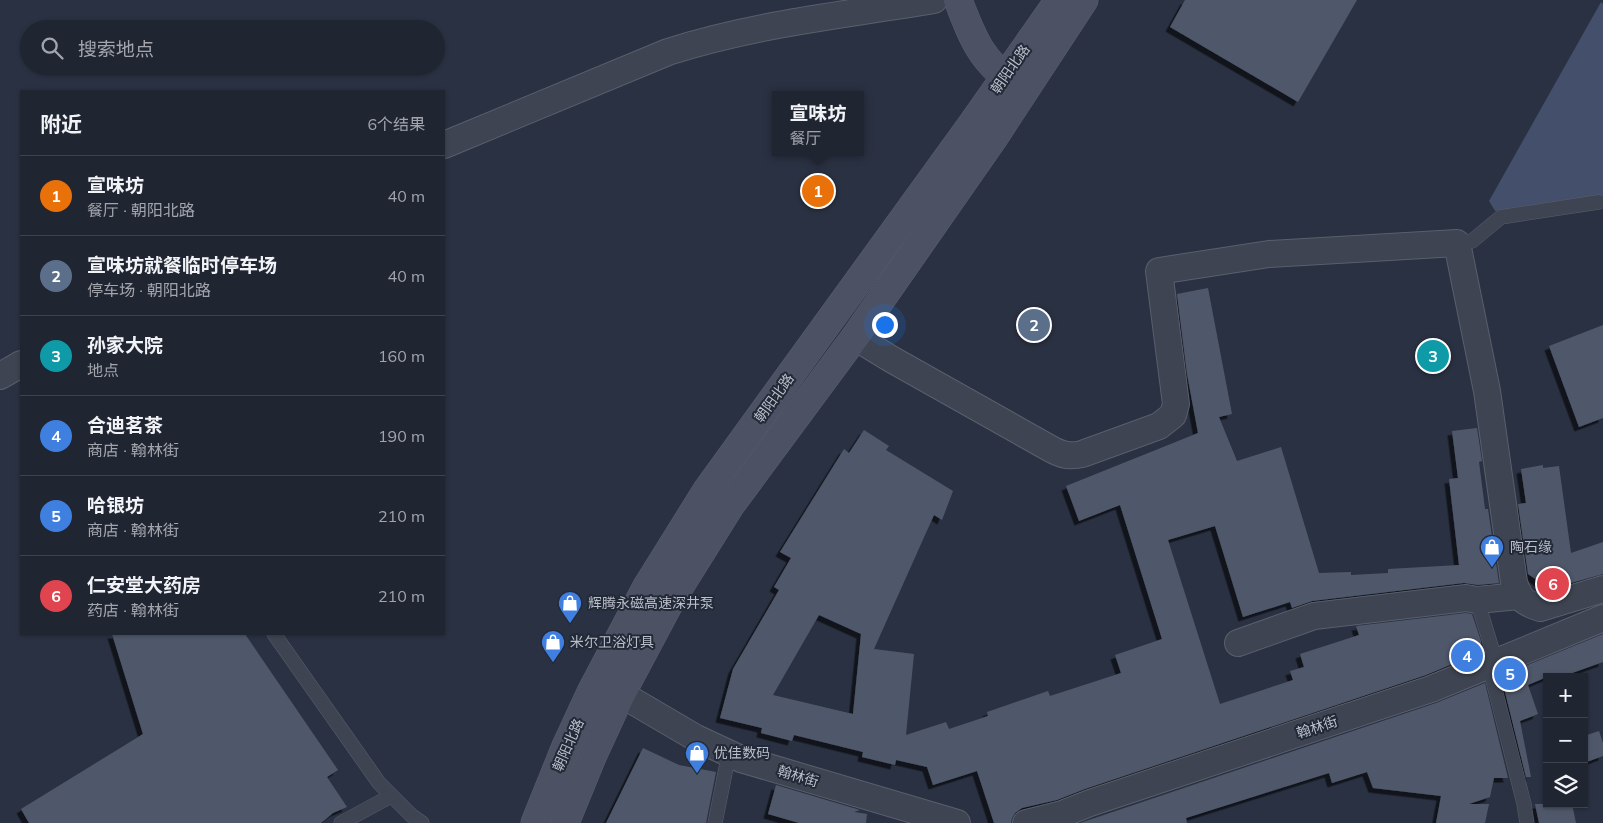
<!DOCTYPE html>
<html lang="zh">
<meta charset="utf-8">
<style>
:root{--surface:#202532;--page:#2d313e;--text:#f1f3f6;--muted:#a2a5ac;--line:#3d424d;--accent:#9ab3f1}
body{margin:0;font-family:Mulish,"Noto Sans SC",sans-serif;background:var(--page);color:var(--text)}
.controls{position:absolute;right:15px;bottom:15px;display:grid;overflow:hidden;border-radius:0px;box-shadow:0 1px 4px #0004}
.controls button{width:45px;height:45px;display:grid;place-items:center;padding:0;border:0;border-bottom:1px solid var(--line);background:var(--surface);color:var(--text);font:25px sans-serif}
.you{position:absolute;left:884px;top:324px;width:18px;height:18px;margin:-12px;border:4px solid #fff;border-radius:50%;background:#1a73e8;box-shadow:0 0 0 8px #1a73e833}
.badge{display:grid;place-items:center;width:32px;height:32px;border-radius:50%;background:var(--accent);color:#fff;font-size:16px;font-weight:700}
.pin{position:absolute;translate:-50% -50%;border:2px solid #fff;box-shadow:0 1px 5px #0006}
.popup{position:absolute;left:772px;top:91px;width:92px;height:65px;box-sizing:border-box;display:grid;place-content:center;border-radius:0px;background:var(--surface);filter:drop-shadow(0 1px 4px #0005);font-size:16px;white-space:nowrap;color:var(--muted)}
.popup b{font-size:19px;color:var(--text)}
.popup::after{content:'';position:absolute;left:50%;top:100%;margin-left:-10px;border:10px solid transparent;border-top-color:var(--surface)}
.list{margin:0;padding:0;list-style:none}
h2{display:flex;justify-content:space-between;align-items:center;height:65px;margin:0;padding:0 20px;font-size:21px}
h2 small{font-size:16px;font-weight:400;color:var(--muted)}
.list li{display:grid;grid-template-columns:32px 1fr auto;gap:15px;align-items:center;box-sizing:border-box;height:80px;padding:0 20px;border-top:1px solid var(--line)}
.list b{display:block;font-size:19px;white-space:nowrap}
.list p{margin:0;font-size:16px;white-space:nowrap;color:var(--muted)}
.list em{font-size:16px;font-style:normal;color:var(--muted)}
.icon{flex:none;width:28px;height:28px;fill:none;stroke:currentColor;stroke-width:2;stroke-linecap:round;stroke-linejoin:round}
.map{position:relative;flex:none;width:1603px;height:823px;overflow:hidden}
.search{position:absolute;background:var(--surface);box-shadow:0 1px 4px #0004;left:20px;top:20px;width:425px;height:55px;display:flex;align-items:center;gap:12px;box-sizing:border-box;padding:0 18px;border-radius:28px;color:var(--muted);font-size:19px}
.panel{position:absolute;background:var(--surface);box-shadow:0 1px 4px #0004;left:20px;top:90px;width:425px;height:545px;border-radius:0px}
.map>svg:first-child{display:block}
</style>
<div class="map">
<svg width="1603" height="823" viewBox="0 0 1603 823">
<defs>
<filter id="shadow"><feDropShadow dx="-4.5" dy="4.5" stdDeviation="0" flood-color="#0009"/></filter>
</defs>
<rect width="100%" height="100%" fill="#2a3142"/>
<path fill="#434f6b" d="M1601,2l2,2v192l-108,15 -6,-10z"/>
<g fill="#50586a" fill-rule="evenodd" filter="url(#shadow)">
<path d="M1185,0h172l-59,102 -128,-75z"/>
<path d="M1208,288l24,126 -13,3 18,44 44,-14 38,126 32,-1v3l37,-2v-4l71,-4 -10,-86 9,-1 -6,-47 25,-3 5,33 -3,1 6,47h3l11,74 -21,2 -14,-2 -152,18 -20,7 -2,-6 -47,15 -28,-91 -47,14 52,164 73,-24 -3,-9 14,-4 -4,-13 59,-19 -3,-9 110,-13 6,1 9,27v11l-55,23 -341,114 -28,11 -35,8 -7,5 -3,5 -1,5h-17l-17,-52 -44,14 -6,-18 -31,-7 -1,5 -33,-8 1,-5 -69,-17 -2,6 -31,-8 1,-5 -42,-10 13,-49 46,-79 -5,-3 17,-29 -11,-6 64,-103 5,4 15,-23 25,16 -3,4 67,41 -11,29 -8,-5 -60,134 40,5 -8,81 40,-13 3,7 39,-13 -1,-4 61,-21 2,5 71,-23 -6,-18 47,-16 -42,-134 -41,16 -13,-35 132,-53 -11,-59 -10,-80zM819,615l42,19 -8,80 -80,-19z"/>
<path d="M1603,325v93l-24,9 -30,-81z"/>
<path d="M1543,465v3l16,-2 12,87 32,-11v32l-53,15 -22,-15 -10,-70 8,-1 -5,-34z"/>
<path d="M112,634h133l93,136 -11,7 20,30 -14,6 -12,10h-292l-8,-14 122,-75z"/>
<path d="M1603,634v28l-42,15h-14l-19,8 10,29 -18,7 11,56h-5l-25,-101z"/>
<path d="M1485,683l23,95h-14l-4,19 -21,7h20l-4,19h-49l5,-27 -68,-8 -6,-16 -35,11 -3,-10 -143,45 1,5h-107l356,-120z"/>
<path d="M1599,731l4,12v13l-19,7v-27z"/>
<path d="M643,748l36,17 37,7 -10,51h-100z"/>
<path d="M776,785l84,25 -6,2 13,2 -1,9h-67l-31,-9z"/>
<path d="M1535,804h37l4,19h-37z"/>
</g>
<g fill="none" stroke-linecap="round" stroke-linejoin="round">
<g stroke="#595f6c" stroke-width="15">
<g id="lane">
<path d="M1457,243l15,-2 29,-24 98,-15"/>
<path d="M1477,600l19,62"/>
<path d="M274,634l105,149 33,33 10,7"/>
<path d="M1489,665l35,139 3,19"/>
<path d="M341,823l50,-27"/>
<path d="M715,823l14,-70"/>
</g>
</g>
<g stroke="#595f6c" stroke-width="28">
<g id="street">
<path d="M444,145l224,-93c86,-28 177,-37 266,-52"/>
<path d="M855,337l36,22 160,90c11,6 19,8 31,5l77,-28 14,-11 3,-11 -17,-133 110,-17 188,-11 30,148 27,191c5,17 10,21 26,26l63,-19"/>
<path d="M0,376l21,-12"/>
<path d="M1238,643l76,-27 152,-18 11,2 42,-4"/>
<path d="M621,694l75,44 45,21 216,64"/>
<path d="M1026,823l36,-9 28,-11 341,-114 172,-71"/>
</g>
</g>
<g stroke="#595f6c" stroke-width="29">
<g id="secondary">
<path d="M958,0c15,39 24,64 62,87"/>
<path d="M535,823l31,-77 25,-54 55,-104 61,-98 265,-366 87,-124"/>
<path d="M565,823l27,-66 29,-63 49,-92 60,-96 125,-169 138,-198 91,-139"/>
</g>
</g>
<use href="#lane" stroke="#3e4451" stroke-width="14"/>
<use href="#street" stroke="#3e4451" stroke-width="26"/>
<use href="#secondary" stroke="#4c5264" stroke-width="28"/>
</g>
<defs>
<g id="shop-pin" transform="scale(1.25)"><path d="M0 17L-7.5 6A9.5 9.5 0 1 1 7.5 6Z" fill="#3f7fe0" stroke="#222937"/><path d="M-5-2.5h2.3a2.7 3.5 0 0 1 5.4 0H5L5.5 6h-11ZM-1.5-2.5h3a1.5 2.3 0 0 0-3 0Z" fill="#fff"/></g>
</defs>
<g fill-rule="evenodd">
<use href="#shop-pin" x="1492" y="547"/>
<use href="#shop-pin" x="570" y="603"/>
<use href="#shop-pin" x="553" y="642"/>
<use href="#shop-pin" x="697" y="753"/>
</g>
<g text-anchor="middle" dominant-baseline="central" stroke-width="4" stroke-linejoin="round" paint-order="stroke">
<g font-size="14" fill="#bbbfcb" stroke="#222937">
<text transform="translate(1010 69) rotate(-55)">朝阳北路</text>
<text transform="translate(774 398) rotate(-54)">朝阳北路</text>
<text transform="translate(1317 727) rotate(-18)">翰林街</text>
<text transform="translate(568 745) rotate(-66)">朝阳北路</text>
<text transform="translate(798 776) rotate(17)">翰林街</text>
</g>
<g font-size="14" fill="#bbbfcb" stroke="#222937" text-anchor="start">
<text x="1510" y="547">陶石缘</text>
<text x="588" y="603">辉腾永磁高速深井泵</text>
<text x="570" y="642">米尔卫浴灯具</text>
<text x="714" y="753">优佳数码</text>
</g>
</g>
</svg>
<div class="controls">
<button>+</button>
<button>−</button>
<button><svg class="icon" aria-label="layers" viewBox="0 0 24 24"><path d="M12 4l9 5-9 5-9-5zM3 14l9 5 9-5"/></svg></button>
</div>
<div class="you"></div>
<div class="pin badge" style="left:818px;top:191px;background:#e8710a">1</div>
<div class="popup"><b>宣味坊</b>餐厅</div>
<div class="pin badge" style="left:1034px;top:325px;background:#5c6f8a">2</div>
<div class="pin badge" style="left:1433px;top:356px;background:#0f9aa8">3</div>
<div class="pin badge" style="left:1467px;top:656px;background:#3f7fe0">4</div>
<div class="pin badge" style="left:1510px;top:674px;background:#3f7fe0">5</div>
<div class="pin badge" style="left:1553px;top:584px;background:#e0444e">6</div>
<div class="search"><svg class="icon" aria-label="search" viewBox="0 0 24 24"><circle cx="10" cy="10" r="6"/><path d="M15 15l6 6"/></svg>搜索地点</div>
<section class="panel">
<h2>附近<small>6个结果</small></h2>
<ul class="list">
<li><span class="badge" style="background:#e8710a">1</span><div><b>宣味坊</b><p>餐厅 · 朝阳北路</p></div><em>40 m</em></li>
<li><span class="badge" style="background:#5c6f8a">2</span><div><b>宣味坊就餐临时停车场</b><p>停车场 · 朝阳北路</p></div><em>40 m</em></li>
<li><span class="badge" style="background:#0f9aa8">3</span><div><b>孙家大院</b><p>地点</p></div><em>160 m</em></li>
<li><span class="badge" style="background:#3f7fe0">4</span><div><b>合迪茗茶</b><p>商店 · 翰林街</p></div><em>190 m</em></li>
<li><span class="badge" style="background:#3f7fe0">5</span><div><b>哈银坊</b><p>商店 · 翰林街</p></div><em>210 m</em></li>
<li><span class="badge" style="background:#e0444e">6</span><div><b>仁安堂大药房</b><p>药店 · 翰林街</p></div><em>210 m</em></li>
</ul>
</section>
</div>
